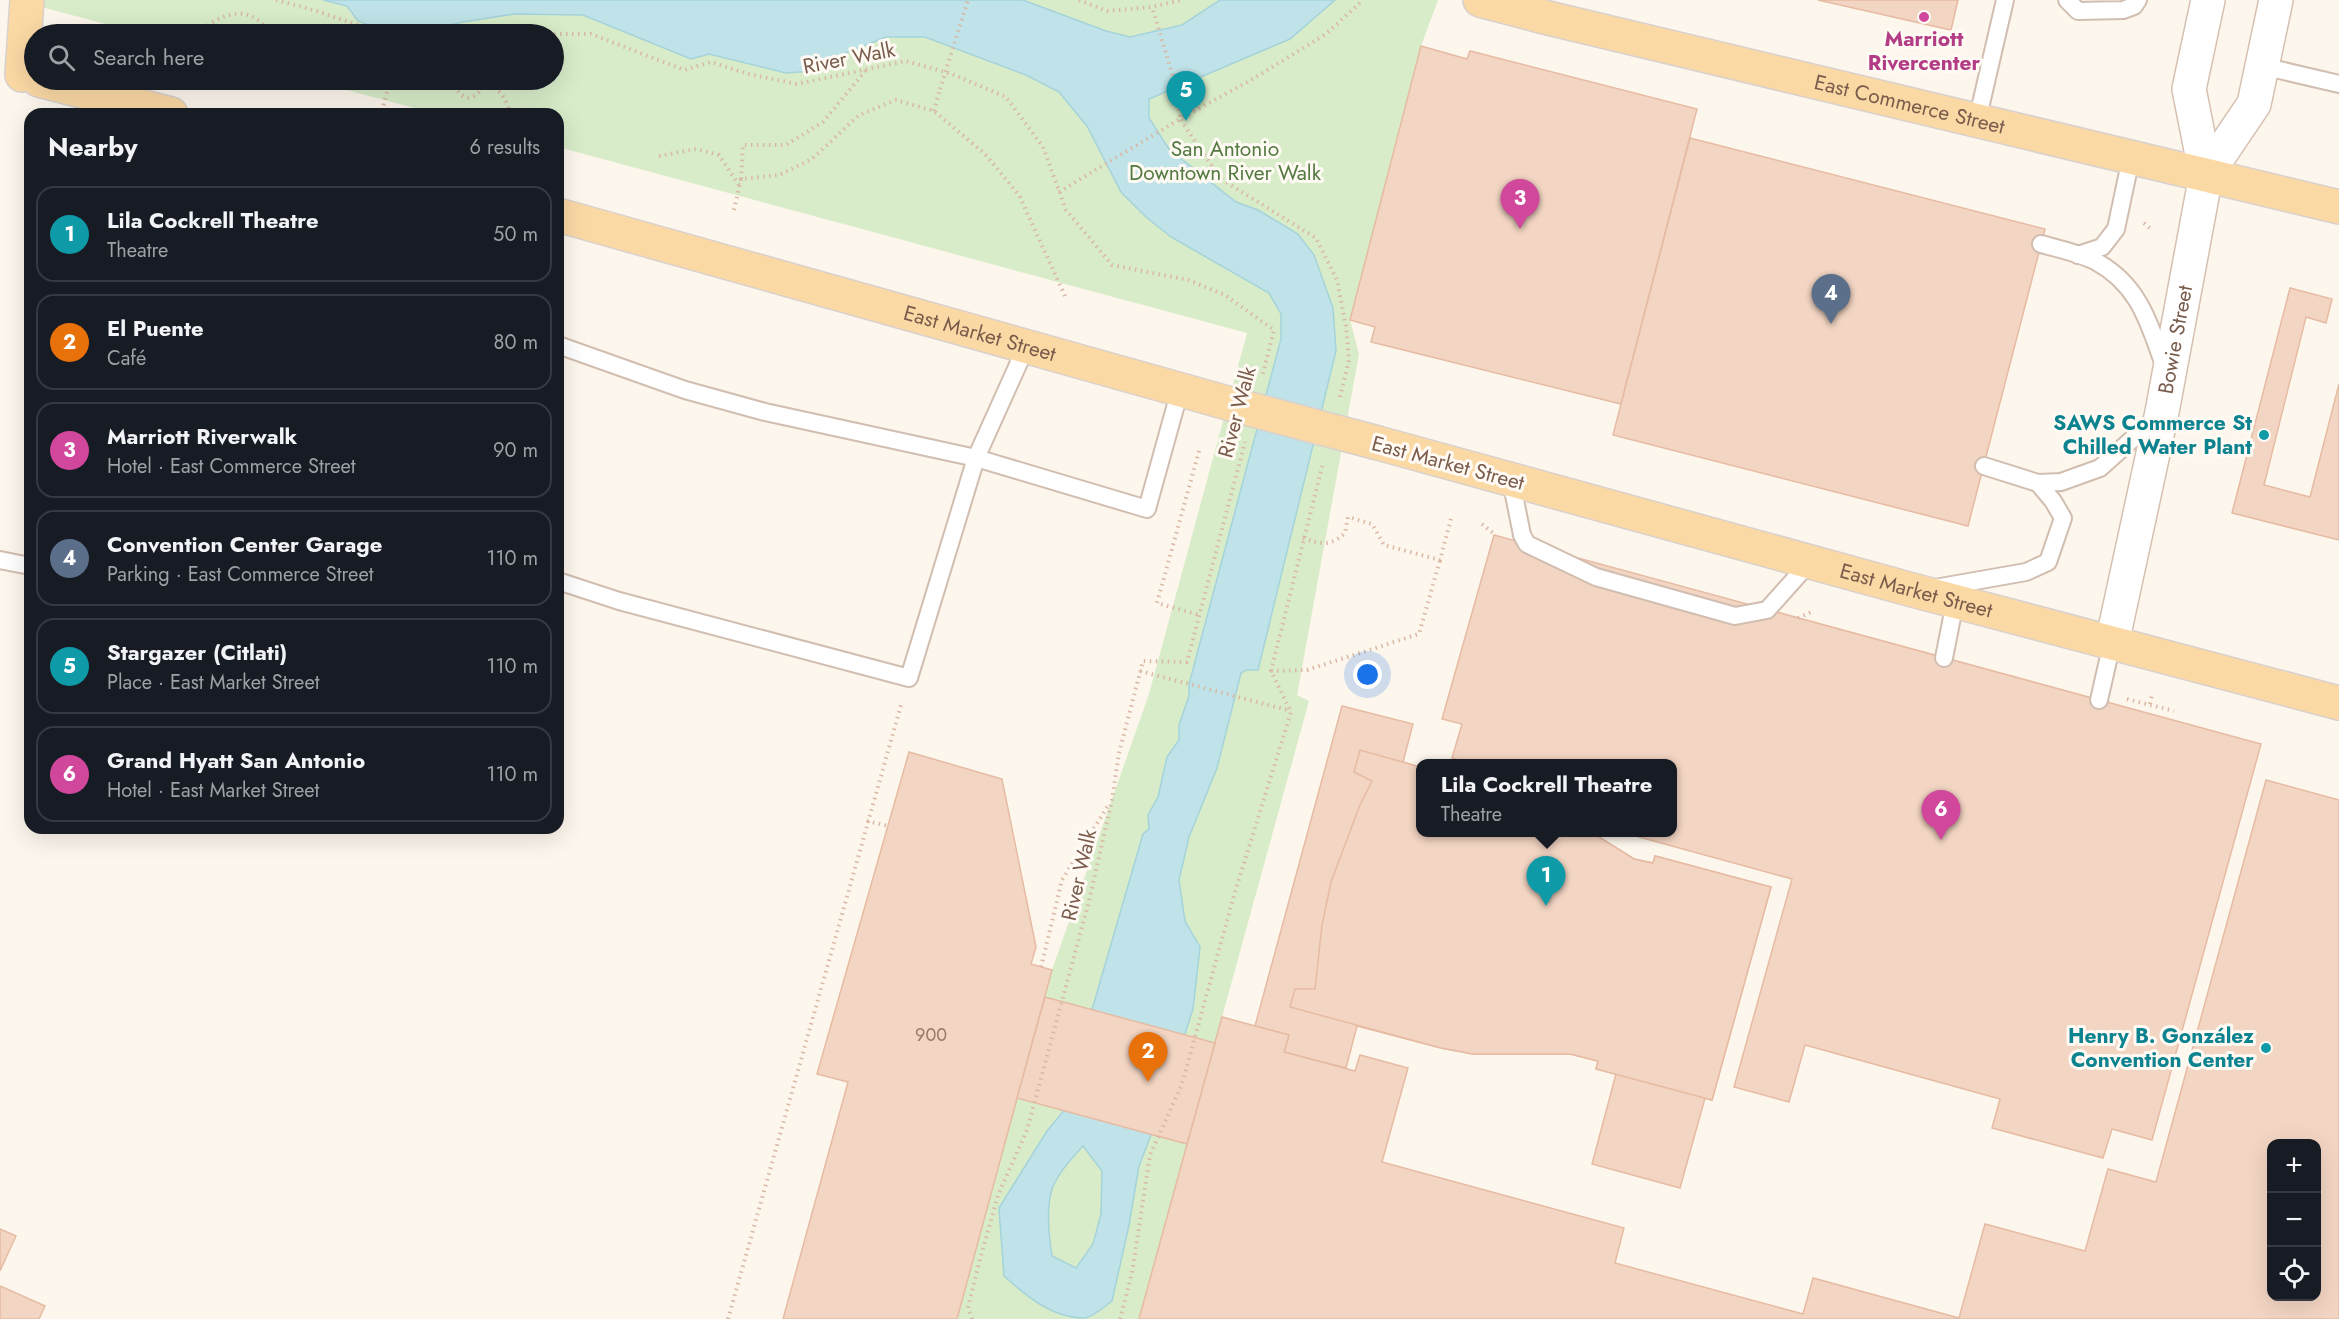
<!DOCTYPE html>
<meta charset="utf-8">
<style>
:root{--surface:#171b24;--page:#242831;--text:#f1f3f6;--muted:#9ea1a6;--line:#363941;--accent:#8c9099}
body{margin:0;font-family:Jost,sans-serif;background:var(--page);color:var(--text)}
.controls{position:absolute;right:18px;bottom:18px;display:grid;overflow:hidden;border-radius:12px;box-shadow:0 6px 24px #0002}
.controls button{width:54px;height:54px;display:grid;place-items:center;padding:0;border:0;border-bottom:2px solid var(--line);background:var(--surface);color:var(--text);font:30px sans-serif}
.you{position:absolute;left:1368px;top:675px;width:21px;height:21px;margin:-15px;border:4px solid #fff;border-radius:50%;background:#1a73e8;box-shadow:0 0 0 9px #1a73e833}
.badge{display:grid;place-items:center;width:39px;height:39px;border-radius:50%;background:var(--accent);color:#fff;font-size:20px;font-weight:700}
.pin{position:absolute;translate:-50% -50px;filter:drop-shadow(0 2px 3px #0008)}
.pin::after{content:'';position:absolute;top:32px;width:21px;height:18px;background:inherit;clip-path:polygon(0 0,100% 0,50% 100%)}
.popup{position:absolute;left:1416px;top:759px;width:261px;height:78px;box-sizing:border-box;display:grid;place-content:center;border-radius:12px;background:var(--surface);filter:drop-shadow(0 2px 4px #0005);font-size:20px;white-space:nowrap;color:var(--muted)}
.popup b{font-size:22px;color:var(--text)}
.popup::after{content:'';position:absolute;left:50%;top:100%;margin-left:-12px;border:12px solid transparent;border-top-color:var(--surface)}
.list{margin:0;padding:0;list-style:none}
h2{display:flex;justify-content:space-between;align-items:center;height:78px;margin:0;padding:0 24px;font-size:26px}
h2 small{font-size:20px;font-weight:400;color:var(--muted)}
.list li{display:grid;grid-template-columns:39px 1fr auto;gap:18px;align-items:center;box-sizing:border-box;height:96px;margin:0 12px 12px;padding:0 12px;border:2px solid var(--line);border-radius:18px}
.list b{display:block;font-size:22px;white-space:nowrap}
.list p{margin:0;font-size:20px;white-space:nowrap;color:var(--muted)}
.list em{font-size:20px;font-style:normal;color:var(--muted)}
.icon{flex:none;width:33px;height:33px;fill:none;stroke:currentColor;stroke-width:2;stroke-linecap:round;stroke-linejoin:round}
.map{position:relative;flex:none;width:2339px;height:1319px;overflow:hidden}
.search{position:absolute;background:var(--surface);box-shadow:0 6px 24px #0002;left:24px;top:24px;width:540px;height:66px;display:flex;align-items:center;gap:15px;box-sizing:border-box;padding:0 21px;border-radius:33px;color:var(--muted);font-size:22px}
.panel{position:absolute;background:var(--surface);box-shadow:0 6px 24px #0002;left:24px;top:108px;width:540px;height:726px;border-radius:18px}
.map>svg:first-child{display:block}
</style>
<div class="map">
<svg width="2339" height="1319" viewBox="0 0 2339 1319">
<rect width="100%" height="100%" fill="#fdf6ec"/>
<path fill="#d8ecc9" d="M15,0h1423l-17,46 -71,274 9,34 -62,341 12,6 -170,618h-182l95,-349 97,-276 98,-361 -689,-186v-33h-121l-128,-34h245v-46h-411z"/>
<path fill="#bfe3e8" stroke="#a5d3da" stroke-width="1.5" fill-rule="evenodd" d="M323,0h700l83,31 24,6 52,-12 38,-25h115l-45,39 -141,60v19l20,31 67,53 22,8 40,24 16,21 19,53 3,43 -78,319h-12l-5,3 -24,95 -28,69 -10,43 6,41 15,26 -7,62 -35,108 -19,49 -10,59 -17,76c-7,5 -19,16 -27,17 -32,1 -60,-23 -81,-42l-5,-68 48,-77 15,-18 81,-279 6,-5 -1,-14 10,-18 9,-40 12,-17v-15l10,-29v-12l92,-345v-25l-12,-21 -98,-56 -25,-20 -25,-25 -34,-66 -28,-34 -33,-17 -101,-38h-39l-43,17 -29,17 -28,2 -77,-19 -18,5 -108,-44 -69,-1 -51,8 -51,12 -33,-5 -21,-8 -11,-15zM1083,1146l19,25 -1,43 -8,30 -17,24 -24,-12c-3,-19 -6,-48 0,-67 6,-16 20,-31 31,-43z"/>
<g fill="#f3d5c3" stroke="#e6bba3" stroke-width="1.5" fill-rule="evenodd">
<path d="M1818,0h140l-7,30z"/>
<path d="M1421,46l46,13 3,-8 227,58 -76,295 -250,-62 4,-15 -25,-7z"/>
<path d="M1690,138l355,91 -77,297 -355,-91z"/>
<path d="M2290,288l42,11 -6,24 -20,-6 -42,168 46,12 29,-113v156l-107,-27z"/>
<path d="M1494,535l767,209 -109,396 -40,-11 -9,29 -111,-30 8,-29 -195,-54 -16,57 -55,-15 58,-208 -171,-47h51v-68h-201l-19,-6 10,-34 -20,-5z"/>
<path d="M1342,706l71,18 -10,38 17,5v65h171l43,27 19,4 2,-7 116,31 -59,213 -7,-2 -25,90 -88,-24 24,-90 -20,-5 2,-8 -28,-7h-97l-32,-6 -84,-22 -11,42 -62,-16 5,-17 -34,-9z"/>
<path d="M1360,750l60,17v65h171l43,27 19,4 2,-7 116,31 -59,213 -116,-31 2,-8 -28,-7h-97l-32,-6 -151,-41 5,-18h20l7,-64 9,-43 29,-77 12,-24 -18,-9z"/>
<path d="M909,752l93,27 34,168 -5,17 21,6 -95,349h-174l65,-237 -31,-8z"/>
<path d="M2266,780l73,20v519h-1200l83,-302 67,18 -5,17 71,19 5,-16 48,13 -26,94 242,66 -9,35 188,51 10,-36 146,40 26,-94 100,27 23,-82 48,13zM2272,1144h44v152h-44z"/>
<path d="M1045,997l170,46 -28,101 -170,-46z"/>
<path d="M0,1229l16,7 -16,35z"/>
<path d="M0,1286l45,20 -6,13h-39z"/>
</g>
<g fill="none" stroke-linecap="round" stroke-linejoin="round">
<g stroke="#d1beb0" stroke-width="20">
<g id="service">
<path d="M2067,0l11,11 45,-1 11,-4 4,-6"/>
<path d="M2262,66l77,18"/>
<path d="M1977,121l28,-121"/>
<path d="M2041,244c18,5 37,9 54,17 45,24 54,63 70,107"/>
<path d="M2078,255l24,-8 14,-18 15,-71"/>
<path d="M558,345l127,45 80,22 211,46 -67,220 -290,-77 -61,-20"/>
<path d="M1026,347l-50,111 171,51 33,-119"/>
<path d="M1511,480l11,55 5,9 69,33 139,39 32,-6 43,-48"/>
<path d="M2038,483l23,-1 39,-14 57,-51"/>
<path d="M0,560l30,6"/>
<path d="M1935,588l91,-16 22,-10 15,-44 -10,-17 -15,-18 -54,-17"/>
<path d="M1944,658l11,-56"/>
<path d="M2099,700l13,-57"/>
</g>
</g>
<g stroke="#d6c0b0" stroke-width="36">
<g id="secondary">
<path d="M2206,175l48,-71 22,-104"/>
<path id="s1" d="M2112,643l50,-231 44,-237 -17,-86 19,-89"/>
</g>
</g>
<g stroke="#dad1cd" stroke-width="36">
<g id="primary">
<path id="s2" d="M1480,0l64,17 795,190"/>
<path d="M22,75l5,-75"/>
<path d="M39,80l132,34"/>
<path id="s3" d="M558,215l673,189"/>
<path id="s4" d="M1378,443l538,148 423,112"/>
</g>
</g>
<g stroke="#d9b8a5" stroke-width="4" stroke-dasharray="1.5 4.5" stroke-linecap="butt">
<path d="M276,0l41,11 66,23"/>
<path d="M1079,0l28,11 45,-4 30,-7"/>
<path d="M199,34c3,-6 8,-8 14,-12 22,-13 44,-12 56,12"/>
<path d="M512,34h79l93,36 27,-8 37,12 49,10 109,-23 46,13 54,23 37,50 23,63 46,55 76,15 37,15 49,35 -12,47"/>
<path d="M453,80c2,10 11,23 23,15 3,-2 4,-5 7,-7 15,-7 25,15 27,26"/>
<path d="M382,111l8,-31"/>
<path d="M934,111l6,-22"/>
<path d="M659,156l37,-7 23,6 20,30"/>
<path d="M741,179l2,-34h43l37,-23 43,-52"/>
<path d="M1059,192l121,-73 -2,-26 -26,-86"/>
<path d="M734,210l7,-31 38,-4 33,-16 47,-44 37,-15 38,11 51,43 34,41 46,101"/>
<path d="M2144,223l7,6"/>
<path d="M1340,397l9,-37 -3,-34 -9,-46 -21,-42 -95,-59 -41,-60 71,-39 75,-46 37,-34"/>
<path d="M1199,451l-42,152 42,12"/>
<path d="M1482,524l11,9"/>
<path d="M1303,538c17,6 27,9 42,-5l3,-16 24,7 12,21 56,15 12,-45"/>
<path d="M1798,618l13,-6"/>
<path d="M1140,671l151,40"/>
<path d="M1271,671l36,-1 112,-36 21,-74"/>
<path d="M2127,699l47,12"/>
<path d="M2150,704l2,-9"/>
<path d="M867,821l21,5"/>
<path d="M1041,967l21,-87 47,-76"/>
<path d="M728,1319l173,-614"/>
<path d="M972,1319l-4,-11 11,-45 19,-68 29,-65 62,-229 23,-101 7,-47 24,-92 44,1 58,-220"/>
<path d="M1120,1319l12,-46 18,-118 32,-71 53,-192 56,-180 -20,-41 52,-208"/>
</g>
<use href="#service" stroke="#fff" stroke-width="16"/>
<use href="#secondary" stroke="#fff" stroke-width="33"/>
<use href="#primary" stroke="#fbd9a5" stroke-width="33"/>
<g stroke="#dad1cd" stroke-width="36" stroke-linecap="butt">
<path id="primary-bridge" d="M1231,404l147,39"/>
</g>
<path stroke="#d9b8a5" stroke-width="4" stroke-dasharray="1.5 4.5" stroke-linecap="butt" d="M940,89l28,-89"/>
<use href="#primary-bridge" stroke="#fbd9a5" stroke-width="33"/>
</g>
<circle fill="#d1479c" stroke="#fffaf3" stroke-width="2" cx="1924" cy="17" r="6"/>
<g fill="#0f9aa8" stroke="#fffaf3" stroke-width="2">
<circle cx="2264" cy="435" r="6"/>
<circle cx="2266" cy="1048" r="6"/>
</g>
<g text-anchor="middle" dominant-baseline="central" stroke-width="6" stroke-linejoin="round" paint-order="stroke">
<g font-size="18" fill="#987a6a">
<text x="931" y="1035">900</text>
</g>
<g font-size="21" font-weight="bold" fill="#b23c85" stroke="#fffaf3">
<text x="1924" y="39">Marriott<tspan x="1924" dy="24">Rivercenter</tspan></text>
</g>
<g font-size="21" fill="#7a5c4d" stroke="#fffaf3">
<text transform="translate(849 58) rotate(-11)">River Walk</text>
<text stroke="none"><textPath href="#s2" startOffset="442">East Commerce Street</textPath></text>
<text stroke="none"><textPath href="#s3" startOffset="438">East Market Street</textPath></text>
<text stroke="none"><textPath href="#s1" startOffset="310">Bowie Street</textPath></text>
<text transform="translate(1237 412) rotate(-75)">River Walk</text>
<text transform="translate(1448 463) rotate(15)">East Market Street</text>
<text stroke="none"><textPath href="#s4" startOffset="558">East Market Street</textPath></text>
<text transform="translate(1079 875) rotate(-77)">River Walk</text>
</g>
<g font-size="21" fill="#537a41" stroke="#fffaf3">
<text x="1225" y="149">San Antonio<tspan x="1225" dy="24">Downtown River Walk</tspan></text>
</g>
<g font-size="21" font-weight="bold" fill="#0d838f" stroke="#fffaf3" text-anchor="end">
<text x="2252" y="423">SAWS Commerce St<tspan x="2252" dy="24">Chilled Water Plant</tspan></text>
<text x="2254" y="1036">Henry B. González<tspan x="2254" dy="24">Convention Center</tspan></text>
</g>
</g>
</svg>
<div class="controls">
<button>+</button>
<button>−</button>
<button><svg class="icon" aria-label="locate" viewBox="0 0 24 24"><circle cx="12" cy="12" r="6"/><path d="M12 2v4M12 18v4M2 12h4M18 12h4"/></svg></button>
</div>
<div class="you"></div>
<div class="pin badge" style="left:1546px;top:906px;background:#0f9aa8">1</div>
<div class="popup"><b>Lila Cockrell Theatre</b>Theatre</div>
<div class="pin badge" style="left:1148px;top:1082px;background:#e8710a">2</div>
<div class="pin badge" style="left:1520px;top:229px;background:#d1479c">3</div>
<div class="pin badge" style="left:1831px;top:324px;background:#5c6f8a">4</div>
<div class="pin badge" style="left:1186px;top:121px;background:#0f9aa8">5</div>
<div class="pin badge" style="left:1941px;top:840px;background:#d1479c">6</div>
<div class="search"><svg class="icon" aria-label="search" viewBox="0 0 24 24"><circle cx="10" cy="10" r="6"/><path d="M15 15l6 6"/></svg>Search here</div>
<section class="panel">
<h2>Nearby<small>6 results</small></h2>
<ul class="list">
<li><span class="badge" style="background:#0f9aa8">1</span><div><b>Lila Cockrell Theatre</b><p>Theatre</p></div><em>50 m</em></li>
<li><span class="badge" style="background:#e8710a">2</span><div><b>El Puente</b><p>Café</p></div><em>80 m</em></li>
<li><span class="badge" style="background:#d1479c">3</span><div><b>Marriott Riverwalk</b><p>Hotel · East Commerce Street</p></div><em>90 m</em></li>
<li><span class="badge" style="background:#5c6f8a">4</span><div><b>Convention Center Garage</b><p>Parking · East Commerce Street</p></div><em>110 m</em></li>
<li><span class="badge" style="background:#0f9aa8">5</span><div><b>Stargazer (Citlati)</b><p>Place · East Market Street</p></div><em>110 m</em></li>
<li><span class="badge" style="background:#d1479c">6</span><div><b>Grand Hyatt San Antonio</b><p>Hotel · East Market Street</p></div><em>110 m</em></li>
</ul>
</section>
</div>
